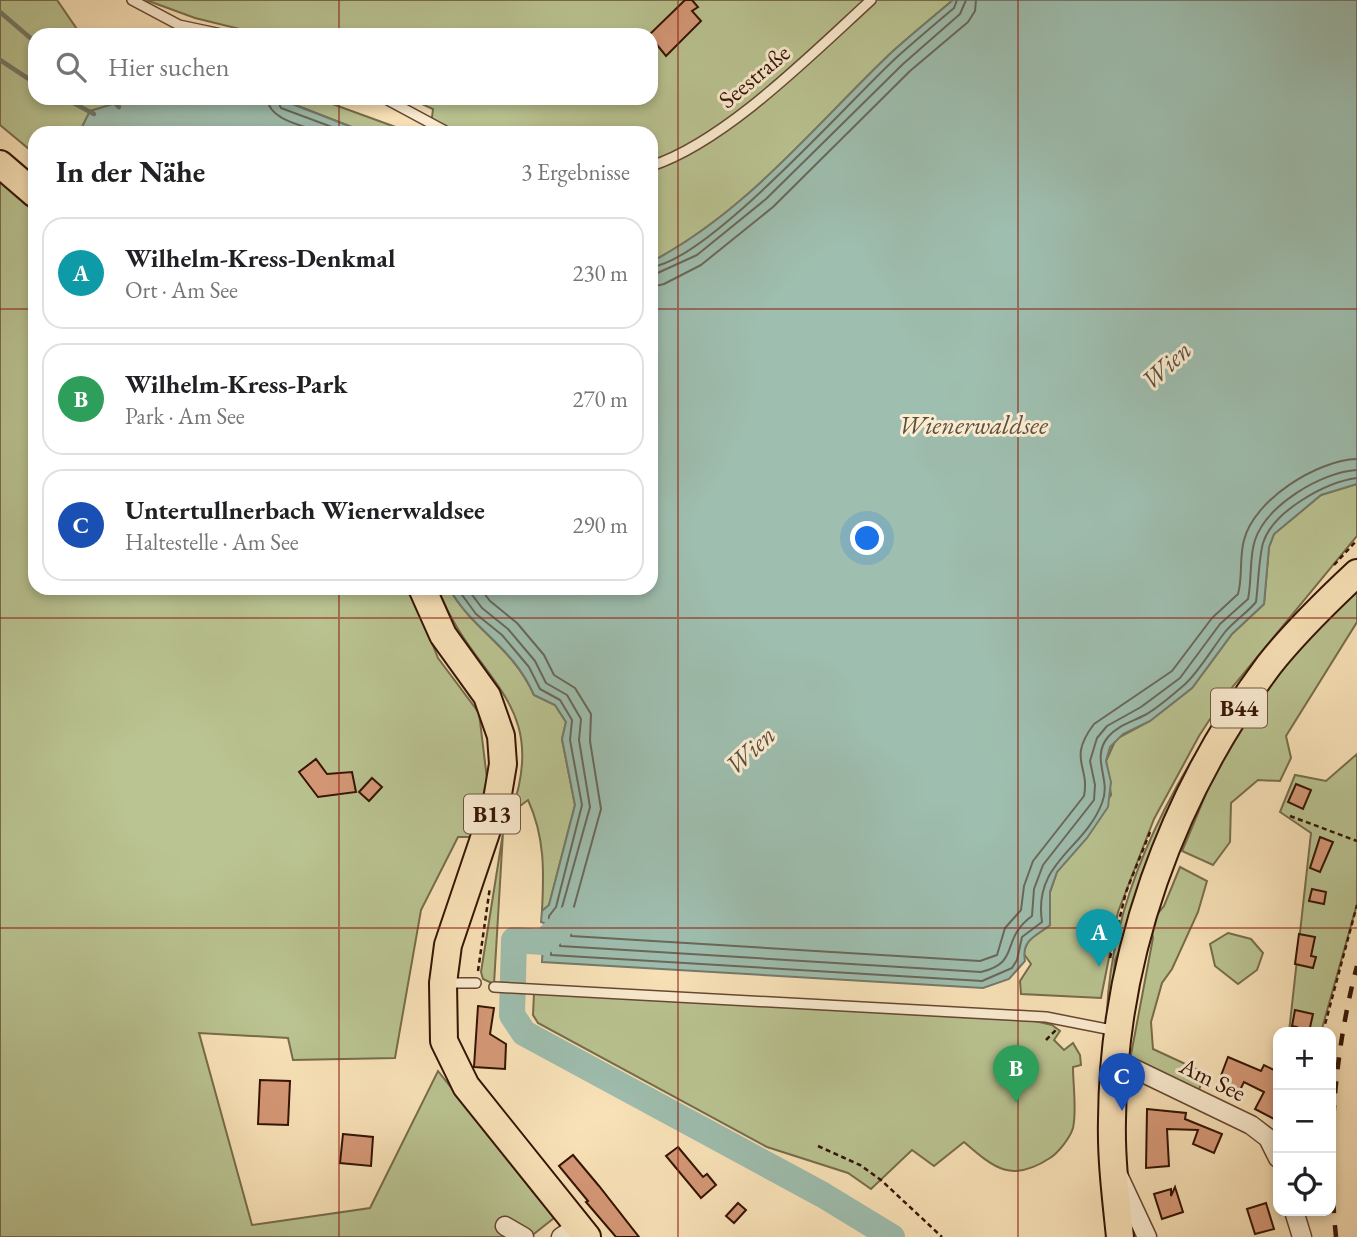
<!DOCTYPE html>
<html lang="de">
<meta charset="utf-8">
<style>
:root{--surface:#fff;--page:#f2f2f2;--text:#202124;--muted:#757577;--line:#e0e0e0;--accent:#8f2418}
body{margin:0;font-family:"EB Garamond",serif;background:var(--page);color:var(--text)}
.controls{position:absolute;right:21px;bottom:21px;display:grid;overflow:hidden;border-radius:14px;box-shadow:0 4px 10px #0003}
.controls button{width:63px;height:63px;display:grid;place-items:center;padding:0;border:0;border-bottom:2px solid var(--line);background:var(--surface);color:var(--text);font:35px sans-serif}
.you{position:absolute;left:868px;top:539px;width:24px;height:24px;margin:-18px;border:5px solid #fff;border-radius:50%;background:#1a73e8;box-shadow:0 0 0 10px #1a73e833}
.badge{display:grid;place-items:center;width:46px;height:46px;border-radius:50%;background:var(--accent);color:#fff;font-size:23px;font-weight:700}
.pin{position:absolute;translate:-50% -58px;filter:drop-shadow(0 2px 4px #0008)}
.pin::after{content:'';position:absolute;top:37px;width:24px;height:21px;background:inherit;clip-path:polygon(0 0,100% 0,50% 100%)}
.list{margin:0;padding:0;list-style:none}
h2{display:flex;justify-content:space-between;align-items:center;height:91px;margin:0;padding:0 28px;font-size:30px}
h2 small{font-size:23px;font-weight:400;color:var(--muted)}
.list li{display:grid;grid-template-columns:46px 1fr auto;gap:21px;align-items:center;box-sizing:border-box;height:112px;margin:0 14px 14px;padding:0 14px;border:2px solid var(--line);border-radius:21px}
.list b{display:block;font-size:26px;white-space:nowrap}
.list p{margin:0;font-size:23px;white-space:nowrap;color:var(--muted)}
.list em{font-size:23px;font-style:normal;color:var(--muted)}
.icon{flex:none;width:38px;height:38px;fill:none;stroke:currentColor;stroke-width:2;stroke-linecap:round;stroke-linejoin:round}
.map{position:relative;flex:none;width:1357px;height:1237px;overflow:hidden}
.search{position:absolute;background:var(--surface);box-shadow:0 4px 10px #0003;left:28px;top:28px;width:630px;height:77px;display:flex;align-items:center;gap:18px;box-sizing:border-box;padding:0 24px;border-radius:21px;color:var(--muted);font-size:26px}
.panel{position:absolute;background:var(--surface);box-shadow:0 4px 10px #0003;left:28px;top:126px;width:630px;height:469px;border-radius:21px}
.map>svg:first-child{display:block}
</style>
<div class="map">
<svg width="1357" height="1237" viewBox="0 0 1357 1237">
<rect width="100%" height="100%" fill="#fae3b9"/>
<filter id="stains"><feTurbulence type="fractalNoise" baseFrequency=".00286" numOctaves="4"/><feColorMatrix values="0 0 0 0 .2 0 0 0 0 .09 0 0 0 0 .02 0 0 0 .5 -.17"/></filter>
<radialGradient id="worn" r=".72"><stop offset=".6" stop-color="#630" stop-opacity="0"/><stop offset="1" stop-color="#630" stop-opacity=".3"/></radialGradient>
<g fill="#bac492" stroke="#776c4b" stroke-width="2">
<path d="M0,0h57l24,35h-46v63h98l-43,13 -11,22h-44v21l-35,-29z"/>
<path d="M146,0h807c-20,17 -41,34 -61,52 -77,73 -145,160 -241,210v-129h-221l3,-24 -24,-11h242v-63h-387l-69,-17z"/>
<path d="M266,98h50l96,35h-45l-79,-31z"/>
<path d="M0,175l35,33v380h375l28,70 41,55 8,66 -14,58h-15l-37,73 -26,148 -102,2 -5,-22 -89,-5 53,192 118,-17 68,-137 116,147 -24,19h-530z"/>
<path d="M1357,484v52l-132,160 -26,40 -45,83 -36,93 -17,86 -80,-4 -1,-13 11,-17 -7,-10c2,-18 14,-19 26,-29v-33l7,-20 54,-77 -5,-34 10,-22 34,-18 42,-33 40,-54 32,-30 5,-57 5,-13 47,-39z"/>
<path d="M1357,587v35l-71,114 5,22 -11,23 -22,-1 -27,23 -1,39 -17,23 -31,-14c14,-31 25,-63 40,-93 29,-61 86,-125 135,-171z"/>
<path d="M438,588h11c25,44 63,58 85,107l21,10 11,17 -4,17 13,66 -26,100 -7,6c2,-39 3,-74 -14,-111l-17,13c41,-114 -39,-132 -73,-225z"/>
<path d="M1225,708l-110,252 -4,46 -4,5c5,-111 57,-213 118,-303z"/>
<path d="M1357,754v150l-36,128h-32l22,-199 -31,-21 15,-37 31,6z"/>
<path d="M503,833l-9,151 -11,-5 -2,-7z"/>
<path d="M1180,867l27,14 -9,31 -26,57 -10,14 -11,39 2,27 52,24 -8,22 -67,-35 23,-122 -3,-15 14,-17z"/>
<path d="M1228,933l23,6 12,14 -6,17 -19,14 -23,-18 -5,-22z"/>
<path d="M534,993l501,28 17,4 8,6 -6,9 10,10 9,-7 7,12 1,10 -8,2c0,19 4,43 0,61 -3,10 -15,25 -23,30 -38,25 -55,11 -86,-16l-30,24 -22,-16 -41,39 -23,-16 -81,-26 -229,-124 -5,-8z"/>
</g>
<g fill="#9ebeaf" stroke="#747a6b" stroke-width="2">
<path d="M953,0h404v484l-36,11 -47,39 -5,13 -5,57 -32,30 -40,54 -42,33 -27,13 -13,13 -4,14 5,21 -3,25 -21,31 -30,34 -7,20v33c-13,11 -29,14 -25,36l-16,18 -26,9 -441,-26 2,-39 -3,-1 1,-11 7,-6 26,-100 -13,-66 4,-17 -11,-17 -21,-10c-22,-50 -60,-63 -85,-107h202v-326c96,-50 164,-137 241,-210 20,-18 41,-35 61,-52z"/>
<path d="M133,98h133l21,4 80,31h-288l11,-22z"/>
</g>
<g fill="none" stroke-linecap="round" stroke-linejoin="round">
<g stroke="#69685a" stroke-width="2">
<path d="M267,98c2,23 39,28 57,35"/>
<path d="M276,98l5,10 67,25"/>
<path d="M651,267c57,-6 199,-167 246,-210 19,-17 38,-33 57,-49l3,-8"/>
<path d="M651,276l46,-21 69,-56 137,-135 57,-50 6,-14"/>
<path d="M651,287l13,-3 37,-19 72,-58 137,-136 58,-49 7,-11 1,-11"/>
<path d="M457,588l19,26 26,21 27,32 11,22 20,11 12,20 -2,20 12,65 -26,102 -7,9 2,39 431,26 30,-13 5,-8 5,-23 20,-15c-9,-60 42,-72 60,-119 10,-24 -12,-44 6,-66 10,-12 24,-15 37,-22 13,-7 26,-19 38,-29 13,-10 31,-40 42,-54 9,-11 22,-19 31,-30 2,-15 3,-45 7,-59 10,-32 63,-61 94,-65"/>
<path d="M467,588l15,20 26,21 27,32 11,22 21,12 14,24 -2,21 11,67 -31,111 1,28 421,26c41,-10 18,-32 51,-56l2,-27 9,-24 51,-65 1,-15 -5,-24 7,-23 10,-12 34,-19 39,-29 40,-54 28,-25c4,-19 1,-41 7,-59 12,-35 66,-68 102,-70"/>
<path d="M480,588l10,13 27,22 27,32 10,20 21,13 16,26 -1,27 11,68 -31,112 1,15 409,25 17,-6 8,-27 16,-18 3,-24 9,-25 51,-65c6,-31 -17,-36 10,-72l78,-53 40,-53 26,-24c5,-18 1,-36 6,-54 10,-40 73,-80 113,-81"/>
</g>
<g stroke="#747a6b" stroke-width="4.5">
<path d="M0,12l35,30"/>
<path d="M0,60l35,23"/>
<path d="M64,98l30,16"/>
<path d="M109,98l10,9"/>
</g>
<path stroke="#9ebeaf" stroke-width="26" d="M568,919l-25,23 -29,-2 -2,75 12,18 299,162 69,42"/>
</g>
<g fill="#d69978" stroke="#341304" stroke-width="2">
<path d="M685,0h7l6,7 -6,4 9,10 -35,35 -17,-21z"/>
<path d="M316,759l11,15 25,-2 4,20 -38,5 -19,-25z"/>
<path d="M372,778l10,9 -13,14 -10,-9z"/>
<path d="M1296,784l15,6 -8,19 -15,-7z"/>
<path d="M1320,837l13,5 -13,30 -10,-4z"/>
<path d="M1312,889l14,3 -2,12 -15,-3z"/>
<path d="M1299,934l16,3 -4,19 5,1 -3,11 -18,-4z"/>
<path d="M478,1006l16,2 -4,26 16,10 -1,25 -31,-2z"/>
<path d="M1295,1010l18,4 -4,18h-13l1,-5 -5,-1z"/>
<path d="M1228,1057l33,14 3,-6 10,5 2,50 -21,-11 9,-17 -20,-10 -4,8 -21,-9z"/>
<path d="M260,1080l30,1 -2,44 -30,-1z"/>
<path d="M1147,1109l39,4 -1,6 37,15 -8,19 -21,-9 5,-14 -31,-1 2,37 -23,2z"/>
<path d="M343,1134l30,3 -2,29 -31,-3z"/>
<path d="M678,1147l25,30 4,-3 9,11 -15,13 -35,-42z"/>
<path d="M573,1155l26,31 40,51h-23l-30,-35 2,-1 -29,-35z"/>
<path d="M1175,1187l8,25 -21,7 -8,-25 17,-5v7z"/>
<path d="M738,1203l8,7 -12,13 -8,-7z"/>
<path d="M1266,1203l8,26 -19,5 -8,-25z"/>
</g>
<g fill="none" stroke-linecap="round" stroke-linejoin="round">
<g stroke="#664731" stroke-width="12">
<g id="service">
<path d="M132,0l47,25 47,10"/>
<path d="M384,98l65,35"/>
<path d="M651,166c74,-24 162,-113 220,-166"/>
<path d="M445,983h31"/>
<path d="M494,987l552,30 71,14"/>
</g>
</g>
<g stroke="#664731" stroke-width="21">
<g id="minor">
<path d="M1114,1059l137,66 17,13 10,20"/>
<path d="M1119,1177l28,60"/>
<path d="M1294,1211l8,26"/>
<path d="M505,1226l19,11"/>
<path d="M561,1237l17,-11"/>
</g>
</g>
<g stroke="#341304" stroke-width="30">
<g id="primary">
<path d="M0,164l35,30"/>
<path d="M422,588l21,47 44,61 14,40 2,28 -6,36 -49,145 -5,38 1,58 22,45 121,151"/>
<path d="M1120,1237c-4,-39 -9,-78 -8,-117 1,-163 59,-324 157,-455 26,-33 57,-63 88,-92"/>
</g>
</g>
<g stroke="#341304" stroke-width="2.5" stroke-dasharray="5 3.5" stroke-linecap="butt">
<path d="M1334,565l23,-25"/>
<path d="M1290,816l67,25"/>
<path d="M1110,958l16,-66 24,-60"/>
<path d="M478,971l12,-84"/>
<path d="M1323,1032l34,-127"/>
<path d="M1046,1040l10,-10"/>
<path d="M818,1146l42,19 21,15 61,57"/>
</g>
<use href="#service" stroke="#fcedd2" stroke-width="9"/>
<use href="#minor" stroke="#fcedd2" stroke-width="18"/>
<use href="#primary" stroke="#fae3b9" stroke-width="26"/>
<path stroke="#341304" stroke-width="4.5" stroke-dasharray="12 12" stroke-linecap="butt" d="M1336,1237c-9,-89 -2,-184 21,-271"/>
</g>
<path fill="none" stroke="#8f2418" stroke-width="2" stroke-opacity="0.55" d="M339,0v35M678,0v1237M1018,0v1237M339,98v35M0,309h35M651,309h706M339,588v649M0,618h1357M0,928h1357"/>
<g text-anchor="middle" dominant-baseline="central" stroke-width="6" stroke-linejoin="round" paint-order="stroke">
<g fill="#fcedd2" stroke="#705442" stroke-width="2">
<rect x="1211" y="688.5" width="56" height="39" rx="5"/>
<rect x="464" y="794.5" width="56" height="39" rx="5"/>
</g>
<g font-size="23" font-weight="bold" fill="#341304">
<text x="1239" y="708">B44</text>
<text x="492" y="814">B13</text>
</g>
<g font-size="24" fill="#341304" stroke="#fcedd2">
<text transform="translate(754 76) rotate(-40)">Seestraße</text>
<text transform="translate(1213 1079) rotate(26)">Am See</text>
</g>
<g font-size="26" font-style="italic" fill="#594f40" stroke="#fcedd2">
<text transform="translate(1166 365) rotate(-43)">Wien</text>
<text x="973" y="425">Wienerwaldsee</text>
<text transform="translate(750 750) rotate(-43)">Wien</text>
</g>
</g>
<rect width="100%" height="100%" filter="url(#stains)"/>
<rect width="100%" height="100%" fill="url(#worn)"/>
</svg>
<div class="controls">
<button>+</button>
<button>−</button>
<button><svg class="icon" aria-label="locate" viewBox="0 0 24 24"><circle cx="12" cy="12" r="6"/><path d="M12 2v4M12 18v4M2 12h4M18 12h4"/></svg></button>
</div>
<div class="you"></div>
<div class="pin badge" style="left:1099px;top:967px;background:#0f9aa8">A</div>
<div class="pin badge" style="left:1016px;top:1103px;background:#2e9e5b">B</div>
<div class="pin badge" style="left:1122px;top:1111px;background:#1a4fb4">C</div>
<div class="search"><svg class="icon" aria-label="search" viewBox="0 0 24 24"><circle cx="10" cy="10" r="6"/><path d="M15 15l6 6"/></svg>Hier suchen</div>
<section class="panel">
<h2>In der Nähe<small>3 Ergebnisse</small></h2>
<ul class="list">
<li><span class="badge" style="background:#0f9aa8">A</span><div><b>Wilhelm-Kress-Denkmal</b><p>Ort · Am See</p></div><em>230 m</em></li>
<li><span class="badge" style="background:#2e9e5b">B</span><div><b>Wilhelm-Kress-Park</b><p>Park · Am See</p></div><em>270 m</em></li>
<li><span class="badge" style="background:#1a4fb4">C</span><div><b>Untertullnerbach Wienerwaldsee</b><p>Haltestelle · Am See</p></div><em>290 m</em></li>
</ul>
</section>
</div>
